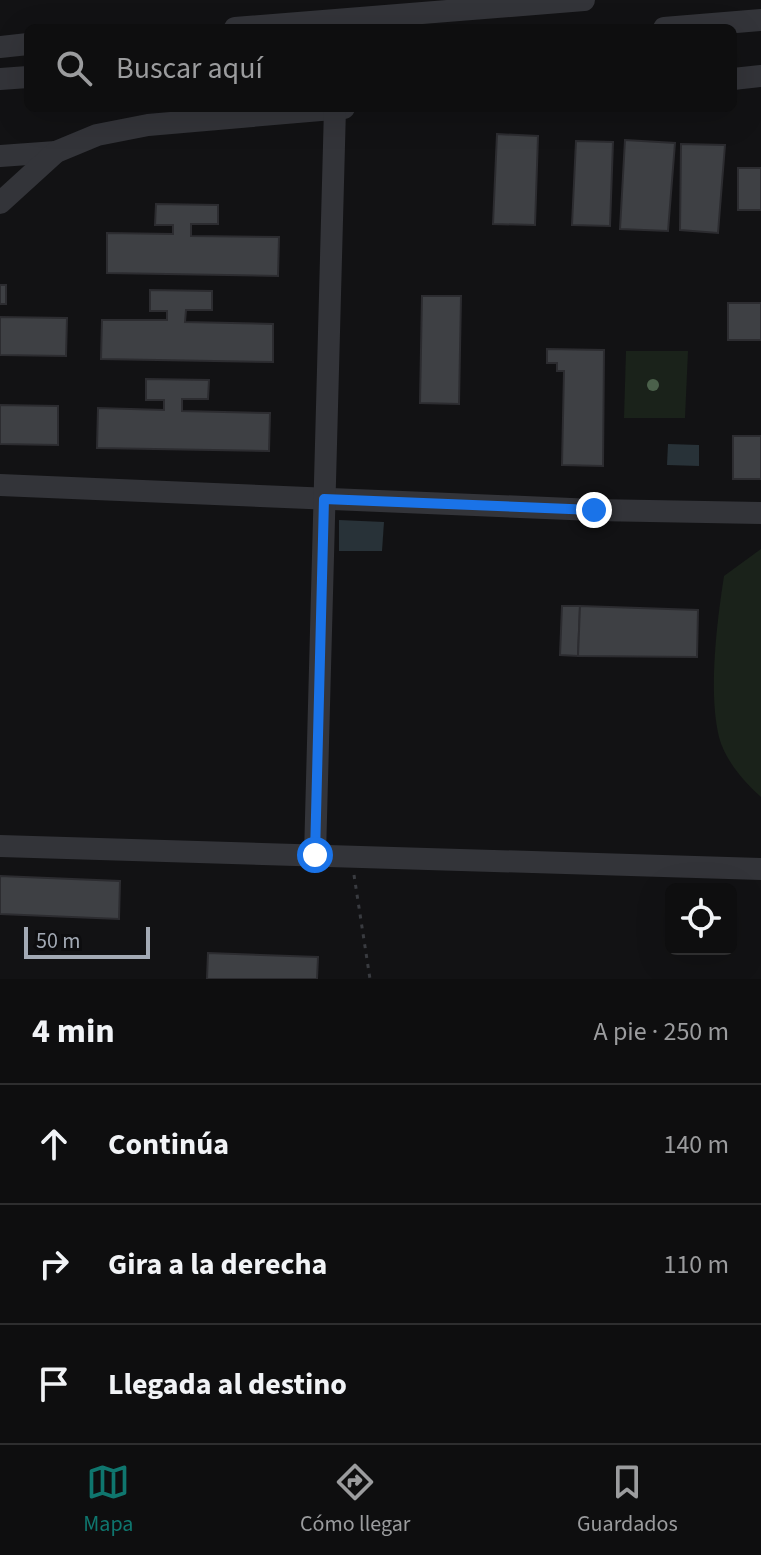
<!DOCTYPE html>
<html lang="es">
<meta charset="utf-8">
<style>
:root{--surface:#0e0e0f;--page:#1c1c1d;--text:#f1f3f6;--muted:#9b9c9e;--line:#2e2e2f;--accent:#0f766e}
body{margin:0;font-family:"Source Sans 3",sans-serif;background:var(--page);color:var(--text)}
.controls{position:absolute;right:24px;bottom:24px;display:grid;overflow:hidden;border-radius:12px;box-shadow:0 8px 32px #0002}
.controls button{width:72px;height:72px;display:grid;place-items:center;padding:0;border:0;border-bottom:2px solid var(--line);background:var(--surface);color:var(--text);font:40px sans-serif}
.scale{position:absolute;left:24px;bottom:20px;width:126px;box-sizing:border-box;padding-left:8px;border:4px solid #a3aab5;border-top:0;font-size:22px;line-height:28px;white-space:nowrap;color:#a3aab5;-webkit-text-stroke:6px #0d0d0f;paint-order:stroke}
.stop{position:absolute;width:24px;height:24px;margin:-18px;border:6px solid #1a73e8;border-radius:50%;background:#fff}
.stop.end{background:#1a73e8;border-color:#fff;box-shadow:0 2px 8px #0008}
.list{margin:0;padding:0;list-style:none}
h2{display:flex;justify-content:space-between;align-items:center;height:104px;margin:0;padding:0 32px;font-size:34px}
h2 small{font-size:26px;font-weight:400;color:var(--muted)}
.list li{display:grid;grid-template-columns:52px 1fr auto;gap:24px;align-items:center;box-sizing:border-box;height:120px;padding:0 32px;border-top:2px solid var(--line)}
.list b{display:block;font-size:30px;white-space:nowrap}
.list em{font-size:26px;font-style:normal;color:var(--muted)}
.icon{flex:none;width:44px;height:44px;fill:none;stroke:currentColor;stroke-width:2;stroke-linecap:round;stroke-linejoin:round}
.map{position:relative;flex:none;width:761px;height:979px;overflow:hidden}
.search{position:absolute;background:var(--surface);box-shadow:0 8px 32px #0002;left:24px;right:24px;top:24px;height:88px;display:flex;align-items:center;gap:20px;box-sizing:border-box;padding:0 28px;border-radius:12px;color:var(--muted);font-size:30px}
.sheet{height:464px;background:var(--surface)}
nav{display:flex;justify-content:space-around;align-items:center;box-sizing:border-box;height:112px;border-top:2px solid var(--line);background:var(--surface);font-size:22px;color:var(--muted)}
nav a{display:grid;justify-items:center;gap:4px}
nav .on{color:var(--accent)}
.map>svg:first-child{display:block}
</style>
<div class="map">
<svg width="761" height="979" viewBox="0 0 761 979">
<rect width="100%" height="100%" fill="#121214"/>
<g fill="#1a221a">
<path d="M626,351h62l-3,67h-61z"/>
<path d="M761,549v248c-17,-15 -36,-37 -42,-60 -11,-45 -2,-116 5,-161z"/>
</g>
<g fill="#283238">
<path d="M668,444l31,1v21l-32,-1z"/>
<path d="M339,520l45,2 -2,29h-43z"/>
</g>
<g fill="#3e4044" stroke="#2c2c30" stroke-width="2">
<path d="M497,134l41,2 -3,89 -42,-1z"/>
<path d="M625,140l50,3 -7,88 -48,-2z"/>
<path d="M576,141l37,1 -3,84 -38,-1z"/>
<path d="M681,144l44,1 -7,88 -38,-3z"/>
<rect x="738" y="168" width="23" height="42"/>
<path d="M156,204l62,1v19h-27v12l88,1 -1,39 -171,-3v-40l66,1v-9h-18z"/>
<rect x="0" y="285" width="6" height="19"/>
<path d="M150,290l62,1v19h-26l-1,12 88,2v38l-172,-3 1,-39h65v-9h-17z"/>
<path d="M422,296h39l-2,108 -39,-1z"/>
<rect x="728" y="303" width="33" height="37"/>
<path d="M0,317l67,1 -1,38 -66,-1z"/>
<path d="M547,349l57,1 -1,116 -41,-1 2,-94h-7v-8h-10z"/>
<path d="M146,379l63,1 -1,19h-26v12l88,2 -1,38 -172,-3 1,-40 66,2v-10h-18z"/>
<path d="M0,405l58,1v39l-58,-1z"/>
<rect x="733" y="436" width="28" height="43"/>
<path d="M562,606h18l-2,50 -18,-1z"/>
<path d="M580,606l118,4 -1,47 -119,-1z"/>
<path d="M0,876l120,5 -1,38 -119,-5z"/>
<path d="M208,953l110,4 -1,22h-110z"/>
</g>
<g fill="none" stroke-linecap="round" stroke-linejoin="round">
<path stroke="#393b40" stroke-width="3" stroke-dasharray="4 6" stroke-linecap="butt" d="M354,875l16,104"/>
<g stroke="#333439" stroke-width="22">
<path d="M235,28l349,-28"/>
<path d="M664,28l97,-8"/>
<path d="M0,47l28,-3"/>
<path d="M0,79l28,-2"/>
<path d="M733,79l28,-3"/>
<path d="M0,156l56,-4"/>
<path d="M0,203l56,-51 41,-17 51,-10 196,-17"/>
<path d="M0,485l594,25 167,3"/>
<path d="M0,846l761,23"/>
<path d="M315,855l20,-747"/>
</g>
</g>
<circle fill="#4b614b" cx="653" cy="385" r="6"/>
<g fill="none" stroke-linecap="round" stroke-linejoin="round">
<path stroke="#1a73e8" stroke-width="10" d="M315,855l9,-356 270,11"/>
</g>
</svg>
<div class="controls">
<button><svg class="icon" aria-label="locate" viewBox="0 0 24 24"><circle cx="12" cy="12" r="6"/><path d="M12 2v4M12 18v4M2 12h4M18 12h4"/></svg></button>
</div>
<div class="scale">50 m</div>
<div class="stop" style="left:315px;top:855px"></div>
<div class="stop end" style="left:594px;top:510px"></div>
<div class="search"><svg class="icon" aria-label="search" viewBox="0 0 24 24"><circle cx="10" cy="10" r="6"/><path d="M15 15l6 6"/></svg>Buscar aquí</div>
</div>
<section class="sheet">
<h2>4 min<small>A pie · 250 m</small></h2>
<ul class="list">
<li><svg class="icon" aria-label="ahead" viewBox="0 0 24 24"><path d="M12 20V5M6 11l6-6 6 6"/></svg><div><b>Continúa</b></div><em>140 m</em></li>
<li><svg class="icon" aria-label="right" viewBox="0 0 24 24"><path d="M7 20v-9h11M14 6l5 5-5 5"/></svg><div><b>Gira a la derecha</b></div><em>110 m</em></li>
<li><svg class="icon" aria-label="arrive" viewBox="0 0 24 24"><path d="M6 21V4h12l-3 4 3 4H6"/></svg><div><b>Llegada al destino</b></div></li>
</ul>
</section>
<nav>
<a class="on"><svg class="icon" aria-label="map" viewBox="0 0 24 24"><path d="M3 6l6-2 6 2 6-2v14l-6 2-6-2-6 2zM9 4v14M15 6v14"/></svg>Mapa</a>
<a><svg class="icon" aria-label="directions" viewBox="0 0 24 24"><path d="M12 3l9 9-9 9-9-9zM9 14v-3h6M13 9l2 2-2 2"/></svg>Cómo llegar</a>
<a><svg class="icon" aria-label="saved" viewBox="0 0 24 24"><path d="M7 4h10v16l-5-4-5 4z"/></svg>Guardados</a>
</nav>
